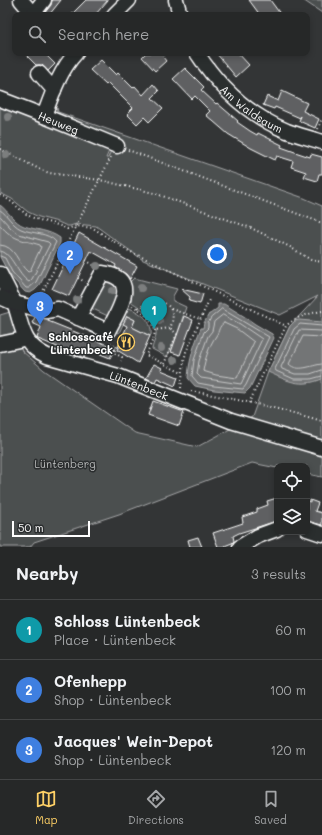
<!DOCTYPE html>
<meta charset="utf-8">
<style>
:root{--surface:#262828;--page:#323434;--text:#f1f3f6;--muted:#a4a6a8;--line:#424445;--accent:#ffd166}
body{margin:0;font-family:Mali,sans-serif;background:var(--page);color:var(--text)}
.controls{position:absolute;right:12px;bottom:12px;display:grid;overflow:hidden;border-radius:8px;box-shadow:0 2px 6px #0003}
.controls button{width:36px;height:36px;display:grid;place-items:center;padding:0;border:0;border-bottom:1px solid var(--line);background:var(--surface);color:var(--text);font:20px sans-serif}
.scale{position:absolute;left:12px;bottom:10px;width:78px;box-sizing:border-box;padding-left:4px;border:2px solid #fff;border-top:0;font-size:11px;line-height:14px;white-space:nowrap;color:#fff;-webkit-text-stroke:3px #2a2d2e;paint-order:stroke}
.you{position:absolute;left:217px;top:254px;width:14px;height:14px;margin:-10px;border:3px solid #fff;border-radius:50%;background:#1a73e8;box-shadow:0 0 0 6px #1a73e833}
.badge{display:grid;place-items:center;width:26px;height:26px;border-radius:50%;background:var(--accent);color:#fff;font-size:13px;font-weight:700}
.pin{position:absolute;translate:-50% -33px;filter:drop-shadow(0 1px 2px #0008)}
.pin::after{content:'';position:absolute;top:21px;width:14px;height:12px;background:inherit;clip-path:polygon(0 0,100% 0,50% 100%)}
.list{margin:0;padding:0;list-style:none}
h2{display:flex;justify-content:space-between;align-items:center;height:52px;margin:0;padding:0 16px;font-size:17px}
h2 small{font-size:13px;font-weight:400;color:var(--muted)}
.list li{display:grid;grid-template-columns:26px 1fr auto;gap:12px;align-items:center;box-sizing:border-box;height:60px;padding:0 16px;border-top:1px solid var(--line)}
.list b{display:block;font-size:15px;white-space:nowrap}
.list p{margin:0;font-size:13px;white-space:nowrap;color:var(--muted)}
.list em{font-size:13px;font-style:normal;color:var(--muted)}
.icon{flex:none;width:22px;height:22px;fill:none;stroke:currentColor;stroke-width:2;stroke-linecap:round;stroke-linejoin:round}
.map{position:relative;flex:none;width:322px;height:547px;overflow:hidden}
.search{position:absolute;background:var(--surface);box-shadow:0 2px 6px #0003;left:12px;right:12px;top:12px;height:44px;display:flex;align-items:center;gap:10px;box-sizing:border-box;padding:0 14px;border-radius:8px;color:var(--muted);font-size:15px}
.sheet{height:232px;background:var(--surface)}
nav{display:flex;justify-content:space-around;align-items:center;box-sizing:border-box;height:56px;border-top:1px solid var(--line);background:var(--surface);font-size:11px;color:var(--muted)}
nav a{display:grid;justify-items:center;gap:2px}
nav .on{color:var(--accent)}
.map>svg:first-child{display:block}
</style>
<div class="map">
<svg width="322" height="547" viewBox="0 0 322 547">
<rect width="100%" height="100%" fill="#333536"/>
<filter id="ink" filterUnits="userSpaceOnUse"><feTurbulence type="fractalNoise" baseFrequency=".025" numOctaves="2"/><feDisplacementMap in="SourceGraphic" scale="8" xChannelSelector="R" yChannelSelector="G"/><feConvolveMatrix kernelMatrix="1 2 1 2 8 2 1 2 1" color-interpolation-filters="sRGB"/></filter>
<g filter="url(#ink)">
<g fill="#4c4f50" stroke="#a6a7a8">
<path d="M303,0h19v13z"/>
<path d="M0,106l112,38 -6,14h2l7,-18 -58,-26 -1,-3 1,-3 1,4 246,86 18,8v271l-15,-3v-8h-30v2l-25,-5 -133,51 -85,28 -4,5h-30v-232l10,-3 12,39 22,19 91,63 62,14 55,-30 16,-45 22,-46 28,-30 -38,19 -137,-55 -47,-34 -20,-2 -6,2h-3l-9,-4 -19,-5 -11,-5 -16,-13 -12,-6z"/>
<path d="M134,278l43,11 -4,7v5l13,6 -8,25 -11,25 -15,-8c1,-6 5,-12 4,-19 -1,-12 -19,-26 -29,-30l2,-17z"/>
<path d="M107,279l15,8 -12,30 -17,-8 -2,-2 10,-22z"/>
<path d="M123,306c14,4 30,13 28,29l-1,1 -18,-9 3,-7 -8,-4 -8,17 -4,-2z"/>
</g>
<g fill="#737576" stroke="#abacad">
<path d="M0,205c8,6 15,18 24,21 12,4 25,4 36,12v5l-20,42 -5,5 -5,3 -5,-1 -9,-10 -7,-8 -9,-17z"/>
<path d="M218,304h6l21,13 10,7 17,10 2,4 -24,50 -5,5 -31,-3 -19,-4 -7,-8c1,-18 6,-33 13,-50h2l1,-5 5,-9h1l8,-6z"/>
<path d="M299,320l23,2v57c-22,9 -34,2 -54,-7l22,-46 5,-5z"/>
</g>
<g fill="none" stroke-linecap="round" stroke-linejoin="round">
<g stroke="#c7c8c8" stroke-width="1">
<path d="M0,210c8,5 12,15 21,19 11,5 27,3 35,13l-20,40 -7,6h-3l-14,-16 -7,-14 -5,-2"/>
<path d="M0,216l11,12 8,6 29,8 2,2 -18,35 -3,3c-12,-7 -17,-30 -29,-31"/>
<path d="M0,225c14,16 21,14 40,20l1,2 -11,24 -2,1c-11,-9 -12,-26 -28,-27"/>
<path d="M222,309l47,28 -23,48 -3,4 -29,-3 -16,-3 -6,-7 2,-16 10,-28 4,-4v-5l3,-5z"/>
<path d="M223,315l17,9 22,15 -21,45 -40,-6 -4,-4 2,-13 9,-25 4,-5 2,-9z"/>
<path d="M224,323l13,6 17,13 -17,36 -21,-3 -13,-4c2,-12 6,-25 13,-35 4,-6 2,-9 8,-13z"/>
<path d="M322,326l-22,-2 -6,5 -19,40 1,2 18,8h17l11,-3"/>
<path d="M322,331l-23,-1 -18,37 1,2 13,5h15l12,-4"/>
<path d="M322,337l-19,-1 -14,28c9,9 22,1 33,0"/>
</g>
</g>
<g fill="#5f6162" stroke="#fff">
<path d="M52,0h9l-12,15h-6l8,-10z"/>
<path d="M86,0h22l-13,15h-24z"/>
<path d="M249,0h21l11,15h-21z"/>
<path d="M24,53h20l11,11 -7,7 -6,-6h-6z"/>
<path d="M146,53h21l-4,4 3,4 -11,10 -13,-14z"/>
<path d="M216,53h22l11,12 -13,12z"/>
<path d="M101,60l15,15 2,-2 15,15 2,-2 8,9 10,-11 6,7 -7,7 11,10 -14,14 -5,-5 -7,7 -10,-10 6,-6 -25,-25 -2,2 -16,-15z"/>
<path d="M185,68l19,19 -3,3 15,14 1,-1 21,18 -1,1 13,9 7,4 1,-2 24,12 -1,2 14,5 15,5 1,-3 11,3v17h-3l-2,7 -13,-4 2,-5 -15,-5 2,-6 -16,-5 -2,4 -24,-12 -23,-14 -22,-19 4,-4 -15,-15 -3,3 -19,-20z"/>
<path d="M282,91l25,12 -4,8 16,8 -4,9 -16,-7 2,-5 -1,2 -25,-11 -1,2 -11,-4 4,-9 11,5z"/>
<path d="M79,233l58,33 -7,13 -4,-5 -11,-7 1,-2 -25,-14 -22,45 -17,-7z"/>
<path d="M181,289l22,5 -3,10 -11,-3 1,-4z"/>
<path d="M127,316l8,4 -3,7 18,9 -12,27 -21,-13 10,-24 -4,-2z"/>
<path d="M184,316l9,4 -13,35 -9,-3z"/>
<path d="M35,317l14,2 -1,2 67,27 -5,10 -22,-9 -4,9 -46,-19 -1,-1 4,-11 -9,-4z"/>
<path d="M154,364l8,4 -1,2 17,7 -3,9 -18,-8 -2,4 -9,-4z"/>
<path d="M153,401l31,11 -5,14 -31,-11z"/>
<path d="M277,498v23l-38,12 -6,3 1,5 -2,2 -10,4h-4l-5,-14 30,-10 -1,-6 15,-5v-3l11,-4 -1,-4z"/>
<path d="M310,500l8,3 -3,8 7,2v12l-15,-4v-20l3,1z"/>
<path d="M198,537l4,10h-12l-2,-7z"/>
</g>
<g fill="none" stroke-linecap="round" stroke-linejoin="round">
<g stroke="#fff" stroke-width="17">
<g id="minor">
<path d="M21,0l12,14"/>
<path d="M176,0l4,15"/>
<path d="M34,15l-1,-1 11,-14"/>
<path d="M114,15l15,-15"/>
<path id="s1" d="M197,53c22,34 51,62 90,78 11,4 23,7 35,11"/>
<path d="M39,73l15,17"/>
<path id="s2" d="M0,99l44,17 73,30"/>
<path d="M44,116c8,-22 16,-46 32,-63"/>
<path id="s3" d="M0,274c5,10 11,20 15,31 8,24 7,39 32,51l71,20 113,45 91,27"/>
<path d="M0,297l14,6 32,8 12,-2 50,22c11,-22 33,-53 -6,-58l-24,45"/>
<path d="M0,344l19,-4 6,-3"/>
<path d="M307,529l15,5"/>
<path d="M240,547l18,-11 19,-7"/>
</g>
</g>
<g stroke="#fff" stroke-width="2" stroke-dasharray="1 3" stroke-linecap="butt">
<path d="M318,129l4,-11"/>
<path d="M0,149l39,20 10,4 51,7 54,13 97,35 39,19 21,13 11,2"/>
<path d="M128,150l194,73"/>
<path d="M0,195c12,5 20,16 31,22 12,5 25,6 36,12l9,-3 17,2 34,22 159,76"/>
<path d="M86,260l7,5"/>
<path d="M78,278l7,4"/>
<path d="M40,297l71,-140"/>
<path d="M132,306c10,4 19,14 23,24l15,-2c7,-14 0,-29 -18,-26 -5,1 -10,4 -14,6"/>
<path d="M171,309l29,10"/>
<path d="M155,330l-1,7 -8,18 36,18"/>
<path d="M110,343l7,3 -3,7 8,4 -1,4"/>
<path d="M164,364l13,-30 -7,-6"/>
<path d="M181,388l3,-27 2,-9 23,-52"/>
<path d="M191,391c44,8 88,17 131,30"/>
<path d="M249,403l37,-77c11,-10 22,-12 36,-15"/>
</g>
<use href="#minor" stroke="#2a2d2e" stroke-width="14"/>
</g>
<g fill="#7c7e7e">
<circle cx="8" cy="117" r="4"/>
<circle cx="6" cy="155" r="4"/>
<circle cx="97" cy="266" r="4"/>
<circle cx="141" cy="288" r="4"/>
<circle cx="112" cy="291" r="4"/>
<circle cx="77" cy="300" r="4"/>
<circle cx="159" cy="321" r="4"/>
<circle cx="161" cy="348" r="4"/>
<circle cx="174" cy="360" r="4"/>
</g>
</g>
<defs>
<g id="restaurant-ring" transform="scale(0.9)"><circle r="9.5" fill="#2a2d2e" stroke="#ffd166" stroke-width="1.5"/><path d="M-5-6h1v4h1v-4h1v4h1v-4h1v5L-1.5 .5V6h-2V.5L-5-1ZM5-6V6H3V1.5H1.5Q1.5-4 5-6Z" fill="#ffd166"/></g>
</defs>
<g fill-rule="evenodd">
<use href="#restaurant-ring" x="126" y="342"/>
</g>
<g text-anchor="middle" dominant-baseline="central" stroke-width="3" stroke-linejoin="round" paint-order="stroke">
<g font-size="11" fill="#fff" stroke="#2a2d2e">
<text stroke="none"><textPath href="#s1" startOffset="79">Am Waldsaum</textPath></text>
<text stroke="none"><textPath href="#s2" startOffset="63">Heuweg</textPath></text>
<text stroke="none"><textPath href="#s3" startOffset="194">Lüntenbeck</textPath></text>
</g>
<g font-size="11" font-weight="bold" fill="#fff" stroke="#2a2d2e" text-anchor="end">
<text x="113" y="336">Schlosscafé<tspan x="113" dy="13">Lüntenbeck</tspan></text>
</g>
<g font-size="11" fill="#b7b9b9" stroke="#2a2d2e">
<text x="65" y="463">Lüntenberg</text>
</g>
</g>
</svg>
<div class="controls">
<button><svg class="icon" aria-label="locate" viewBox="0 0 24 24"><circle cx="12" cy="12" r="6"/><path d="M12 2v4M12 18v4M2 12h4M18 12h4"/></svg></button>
<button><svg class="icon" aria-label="layers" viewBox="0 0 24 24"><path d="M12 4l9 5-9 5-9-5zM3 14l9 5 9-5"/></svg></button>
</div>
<div class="scale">50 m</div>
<div class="you"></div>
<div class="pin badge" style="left:154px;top:329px;background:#0f9aa8">1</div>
<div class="pin badge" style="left:70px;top:274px;background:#3f7fe0">2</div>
<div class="pin badge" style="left:40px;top:325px;background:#3f7fe0">3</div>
<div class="search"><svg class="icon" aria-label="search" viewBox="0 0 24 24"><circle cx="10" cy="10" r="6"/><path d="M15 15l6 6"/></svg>Search here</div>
</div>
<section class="sheet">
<h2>Nearby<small>3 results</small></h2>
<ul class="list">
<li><span class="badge" style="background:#0f9aa8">1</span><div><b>Schloss Lüntenbeck</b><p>Place · Lüntenbeck</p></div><em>60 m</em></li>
<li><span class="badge" style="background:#3f7fe0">2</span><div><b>Ofenhepp</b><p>Shop · Lüntenbeck</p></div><em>100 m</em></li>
<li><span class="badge" style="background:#3f7fe0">3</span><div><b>Jacques' Wein-Depot</b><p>Shop · Lüntenbeck</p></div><em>120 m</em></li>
</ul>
</section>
<nav>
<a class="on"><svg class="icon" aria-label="map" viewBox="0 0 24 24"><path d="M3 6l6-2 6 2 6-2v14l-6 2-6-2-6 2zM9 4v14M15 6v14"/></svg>Map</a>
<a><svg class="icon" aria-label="directions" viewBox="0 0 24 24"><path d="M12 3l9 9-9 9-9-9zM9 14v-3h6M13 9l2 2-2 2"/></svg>Directions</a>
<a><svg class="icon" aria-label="saved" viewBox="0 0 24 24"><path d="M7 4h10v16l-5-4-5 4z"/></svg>Saved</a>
</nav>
